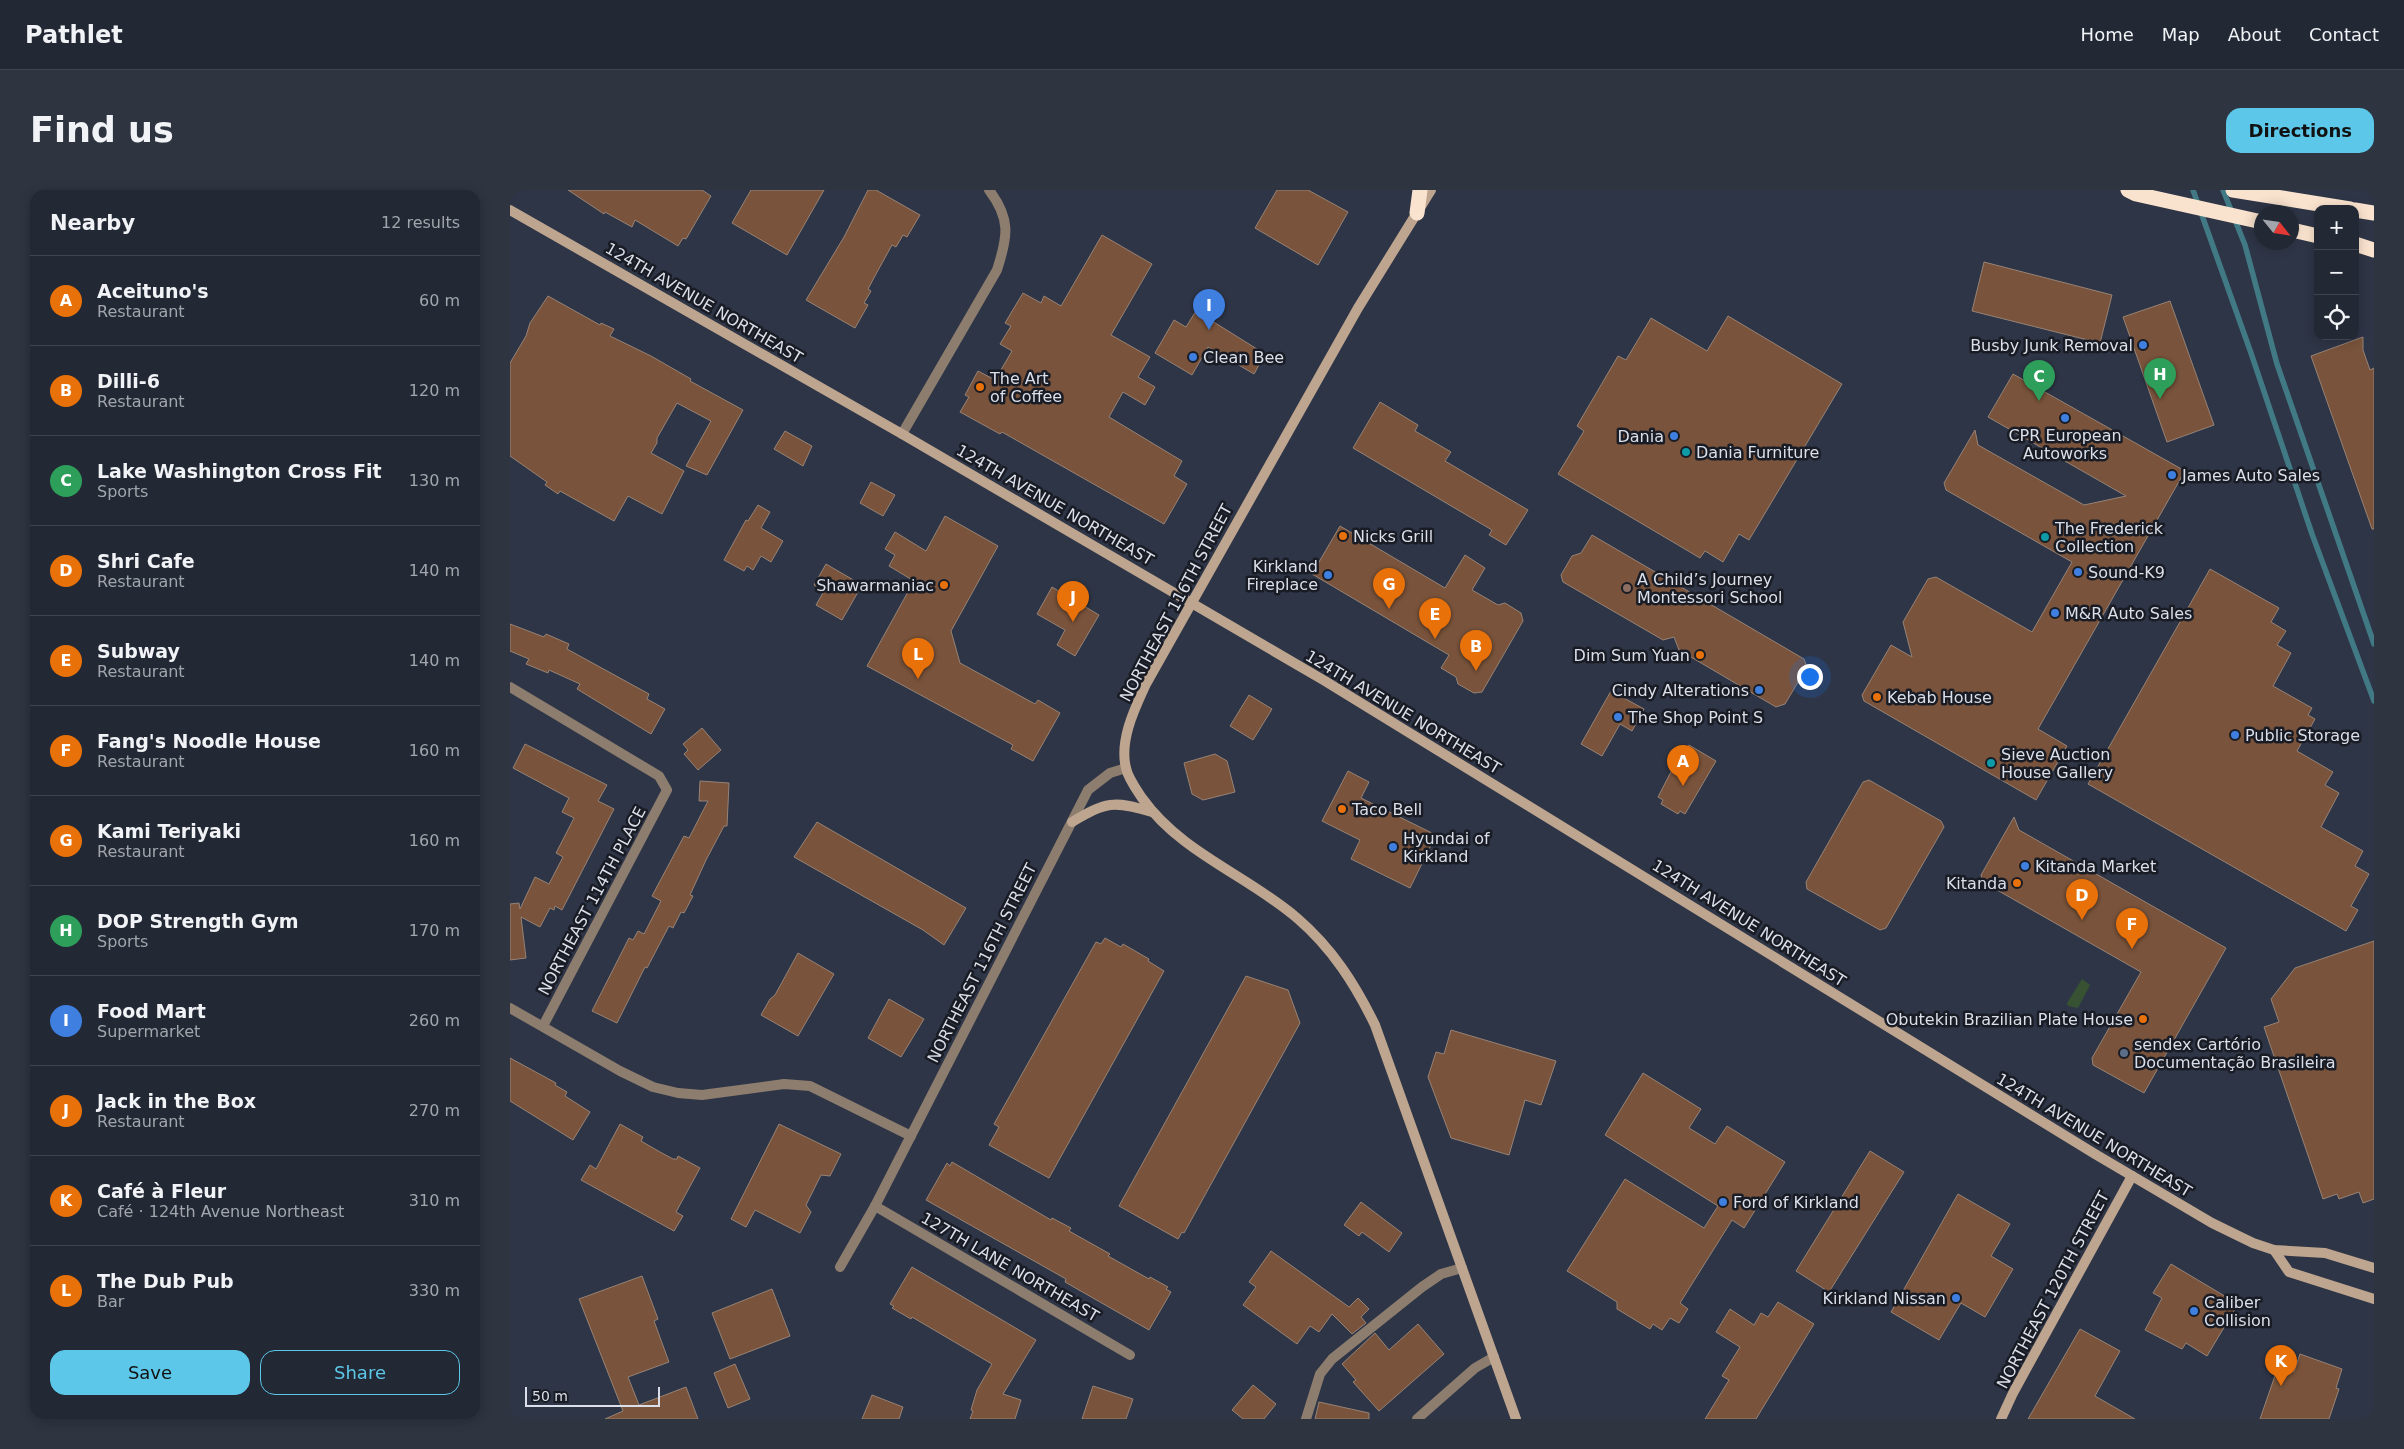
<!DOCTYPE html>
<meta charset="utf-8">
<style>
:root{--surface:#222834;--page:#2e3440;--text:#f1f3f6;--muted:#a2a6ac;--line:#3f444f;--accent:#5cc7e8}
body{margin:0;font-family:"DejaVu Sans",sans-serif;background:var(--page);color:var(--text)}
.controls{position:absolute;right:15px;top:15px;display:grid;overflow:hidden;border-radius:10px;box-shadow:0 2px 12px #0003}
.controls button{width:45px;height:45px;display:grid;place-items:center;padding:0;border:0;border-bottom:1px solid var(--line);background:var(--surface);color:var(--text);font:25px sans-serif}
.compass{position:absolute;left:1744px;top:15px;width:45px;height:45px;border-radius:50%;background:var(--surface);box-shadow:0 2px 12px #0003;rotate:120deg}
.scale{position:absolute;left:15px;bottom:12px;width:135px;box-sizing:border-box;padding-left:5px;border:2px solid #dadfea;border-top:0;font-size:14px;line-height:18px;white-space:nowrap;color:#dadfea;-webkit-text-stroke:4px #191c24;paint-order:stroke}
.you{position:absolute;left:1299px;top:486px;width:18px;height:18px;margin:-12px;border:4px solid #fff;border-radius:50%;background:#1a73e8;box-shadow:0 0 0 8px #1a73e833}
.badge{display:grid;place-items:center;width:32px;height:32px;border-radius:50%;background:var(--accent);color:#fff;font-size:16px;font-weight:700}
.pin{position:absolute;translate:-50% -41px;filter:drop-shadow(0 1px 2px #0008)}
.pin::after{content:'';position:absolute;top:26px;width:18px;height:15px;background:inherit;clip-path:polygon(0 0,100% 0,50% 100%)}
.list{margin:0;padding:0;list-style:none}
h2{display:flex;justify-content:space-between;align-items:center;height:65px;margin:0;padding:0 20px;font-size:21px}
h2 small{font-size:16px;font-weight:400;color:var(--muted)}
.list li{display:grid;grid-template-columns:32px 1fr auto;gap:15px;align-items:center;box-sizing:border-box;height:90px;padding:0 20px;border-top:1px solid var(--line)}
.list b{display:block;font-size:19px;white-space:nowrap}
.list p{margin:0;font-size:16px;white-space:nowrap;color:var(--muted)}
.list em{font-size:16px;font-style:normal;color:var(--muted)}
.actions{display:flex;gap:10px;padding:15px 20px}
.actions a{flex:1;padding:11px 0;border:1px solid var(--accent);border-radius:15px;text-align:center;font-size:18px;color:var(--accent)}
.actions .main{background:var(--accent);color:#111}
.icon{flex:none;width:28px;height:28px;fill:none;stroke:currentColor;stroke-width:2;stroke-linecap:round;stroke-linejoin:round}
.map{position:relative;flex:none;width:1864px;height:1229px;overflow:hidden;border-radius:15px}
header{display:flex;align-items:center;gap:30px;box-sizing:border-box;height:70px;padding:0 25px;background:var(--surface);border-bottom:1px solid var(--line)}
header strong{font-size:24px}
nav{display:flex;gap:28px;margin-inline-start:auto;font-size:18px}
.intro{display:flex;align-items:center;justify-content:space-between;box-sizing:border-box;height:120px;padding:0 30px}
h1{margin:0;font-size:35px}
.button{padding:12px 22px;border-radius:15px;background:var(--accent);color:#111;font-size:18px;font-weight:700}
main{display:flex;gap:30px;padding:0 30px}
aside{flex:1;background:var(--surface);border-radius:15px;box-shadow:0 2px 12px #0003}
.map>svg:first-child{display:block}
</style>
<header>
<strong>Pathlet</strong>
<nav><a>Home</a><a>Map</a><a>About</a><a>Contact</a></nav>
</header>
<div class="intro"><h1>Find us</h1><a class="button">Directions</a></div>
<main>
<aside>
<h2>Nearby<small>12 results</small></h2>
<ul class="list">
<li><span class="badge" style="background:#e8710a">A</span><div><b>Aceituno's</b><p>Restaurant</p></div><em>60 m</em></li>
<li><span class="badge" style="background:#e8710a">B</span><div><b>Dilli-6</b><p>Restaurant</p></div><em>120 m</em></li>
<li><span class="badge" style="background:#2e9e5b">C</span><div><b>Lake Washington Cross Fit</b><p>Sports</p></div><em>130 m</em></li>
<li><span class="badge" style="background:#e8710a">D</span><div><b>Shri Cafe</b><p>Restaurant</p></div><em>140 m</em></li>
<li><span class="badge" style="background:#e8710a">E</span><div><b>Subway</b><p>Restaurant</p></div><em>140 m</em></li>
<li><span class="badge" style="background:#e8710a">F</span><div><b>Fang's Noodle House</b><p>Restaurant</p></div><em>160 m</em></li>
<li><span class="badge" style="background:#e8710a">G</span><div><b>Kami Teriyaki</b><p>Restaurant</p></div><em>160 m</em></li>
<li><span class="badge" style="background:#2e9e5b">H</span><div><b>DOP Strength Gym</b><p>Sports</p></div><em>170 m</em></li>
<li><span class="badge" style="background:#3f7fe0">I</span><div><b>Food Mart</b><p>Supermarket</p></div><em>260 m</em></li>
<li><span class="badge" style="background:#e8710a">J</span><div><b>Jack in the Box</b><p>Restaurant</p></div><em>270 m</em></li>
<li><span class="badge" style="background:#e8710a">K</span><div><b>Café à Fleur</b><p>Café · 124th Avenue Northeast</p></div><em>310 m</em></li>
<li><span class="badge" style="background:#e8710a">L</span><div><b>The Dub Pub</b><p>Bar</p></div><em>330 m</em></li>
</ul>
<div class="actions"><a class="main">Save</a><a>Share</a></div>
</aside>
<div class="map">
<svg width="1864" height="1229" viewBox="0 0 1864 1229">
<rect width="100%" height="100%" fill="#2e3546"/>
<path fill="#375233" d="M1572,789l8,6 -12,23 -10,-2 -1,-3z"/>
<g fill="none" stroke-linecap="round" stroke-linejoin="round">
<g stroke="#417985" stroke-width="5.5">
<path d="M1683,0l58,163 61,181 62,167"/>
<path d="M1713,0l22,55 32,119 97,280"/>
</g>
</g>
<g fill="#79533b" stroke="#978376">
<path d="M58,0h134l9,6 -25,43 -3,-1 -5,8 -43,-26 -3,7 -27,-15 -1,2z"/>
<path d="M241,0h73l-37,65 -55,-32z"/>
<path d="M358,0h8l44,25 -13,22 -4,-2 -7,12 -4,-2 -16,29 -8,15 3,2 -7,12 4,2 -13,23 -49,-28 38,-63z"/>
<path d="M767,0h31l40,22 -30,53 -63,-37z"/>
<path d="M592,45l50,29 -41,71 39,22 -12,20 17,10 -10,18 -22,-13 -14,25 73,44 -8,15 13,8 -23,40 -162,-92 -2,2 -40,-22 9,-15 -4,-2 13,-24 17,9 17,-29 -12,-7 11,-18 -6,-3 18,-30 18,10 3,-7 17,10z"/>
<path d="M1474,72l128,33 -12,48 -128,-32z"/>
<path d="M38,106l52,29 1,-2 13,6 -4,7 41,20 40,23 -1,2 53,29 -36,65 -21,-9 25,-45 -34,-18 -20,35v5l-6,10 33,18 -22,43 -34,-18 -14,25 -54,-30 -2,3 -13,-9 2,-3 -37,-26v-93l16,-27 4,-13z"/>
<path d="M1660,111l44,124 -47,17 -44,-125z"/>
<path d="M686,121l69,43 -11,20 -46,-27 -16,28 -37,-22 19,-33 12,7z"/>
<path d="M1218,126l114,68 -93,156 -10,-6 -16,28 -18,-11 -5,7 -142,-84 26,-43 -7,-5 41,-70 8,4 25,-42 56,33z"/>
<path d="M1853,147v13l7,20 4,-2v161h-2l-61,-173z"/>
<path d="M1503,184l172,97 -147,258 29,17 -31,54 -172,-99 -2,-6 29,-50 21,12 -9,-35 25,-43 8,-2 96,55 40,-70 -126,-72 -2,-7 31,-53 3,15 106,60 42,-9 -138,-79z"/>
<path d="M870,212l38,23 -3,6 36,21 -6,9 83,49 -22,35 -17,-10 3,-5 -139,-82z"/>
<path d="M275,241l27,15 -9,20 -29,-17z"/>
<path d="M361,292l24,13 -12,21 -23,-13z"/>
<path d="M248,315l12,7 -9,16 22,13 -12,21 -10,-6 -8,14 -6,-4 -3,5 -20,-11 22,-40 2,1z"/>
<path d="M435,326l53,30 -47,85 9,32 75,41 3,-4 22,13 -27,48 -22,-12 2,-4 -146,-79 47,-85 -25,-15 6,-11 -10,-6 10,-17 31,19z"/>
<path d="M830,336l105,62 20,-33 20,13 -13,22 26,15 7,-2 16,10 2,8 -41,71 -8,1 -16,-9 -2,-7 -15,-9 8,-13 -137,-81z"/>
<path d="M1082,345l212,124 3,8 -22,37 -9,3 -97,-57 -5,-13 -11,3 -100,-58 -2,-7 11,-19 9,-3z"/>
<path d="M316,374l36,21 -20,35 -26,-15 8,-14 -10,-6z"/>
<path d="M1700,379l69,39 -8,14 15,9 -9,14 14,8 -18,33 39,22 -4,7 7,4 -18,32 36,21 -8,13 14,8 -18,34 42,24 -8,15 14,8 -18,32 7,4 -12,21 -258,-147z"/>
<path d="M542,397l47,28 -24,41 -18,-11 8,-15 -28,-16z"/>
<path d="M0,434l34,13 2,-3 23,10 -2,5 82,45 -2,5 18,10 -14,25 -74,-45 3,-5 -31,-14 -1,3 -22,-9 3,-5 -19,-8z"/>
<path d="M1101,501l33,18 -12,22 -12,-7 -18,32 -21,-12z"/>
<path d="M739,505l23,14 -19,31 -23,-14z"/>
<path d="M192,538l19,22 -23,20 -14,-16 4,-4 -5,-6z"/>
<path d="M15,554l82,41 -9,16 16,8 -52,101 -7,-4 -1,4 -4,-2 -10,19 -19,-10 5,41 -16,2v-56l9,-1 1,6 15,-32 14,7 14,-27 -7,-4 18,-35 -12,-6 7,-14 -56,-30z"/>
<path d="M1179,555l27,16 -31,53 -5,-3 -2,3 -17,-10 2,-4 -5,-3 18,-35 2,1z"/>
<path d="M705,564l12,7 8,31 -32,8 -11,-6 -8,-31z"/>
<path d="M838,581l21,11 -8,16 75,37 -26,53 -59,-29 9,-19 -38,-19z"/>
<path d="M1359,590l72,41 3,6 -58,101 -6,2 -73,-41 -1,-7 57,-100z"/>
<path d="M190,591l29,2 -2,43h-3l-18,34 -16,35 3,1 -9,17 -3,-1 -8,16 -4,-2 -22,42 -2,-1 -28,56 -25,-12 37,-73 4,2 5,-9 6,3 17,-33 -9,-5 32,-60 5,2 19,-37h-9z"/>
<path d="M1504,627l5,13 207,118 -82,145 -51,-28 -1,-7 49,-86 -158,-90 -2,-7z"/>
<path d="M307,632l149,86 -22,37 -21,-15 -129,-73z"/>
<path d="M595,748l16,9 2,-3 26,15 -1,2 16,10 -115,207 -60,-33 10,-18 -5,-3 102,-182 5,2z"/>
<path d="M1864,751v258l-11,4 -4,-11 -20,7 -2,-5 -14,5 -59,-172 15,-5 -8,-23 24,-31z"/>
<path d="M288,763l36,21 -36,62 -37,-21 9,-16 5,-4z"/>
<path d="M736,786l42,14 12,33 -116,210 -2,-1 -4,7 -59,-33z"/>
<path d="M379,809l35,20 -23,38 -33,-19z"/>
<path d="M941,840l105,31 -15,44 -16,-5 -16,55 -58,-17 -23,-61 8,-25 8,2z"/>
<path d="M0,868l46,25 -1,2 12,7 -2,4 25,16 -17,28 -63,-39z"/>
<path d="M1133,883l58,36 -12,19 26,16 12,-18 58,36 -41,66 -12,-8 -52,83 8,6 -9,14 -9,-5 -8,12 -9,-6 -3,5 -33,-20v-7l-50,-31 58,-92 79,49 14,-22 -113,-71z"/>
<path d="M110,934l23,13 -2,4 19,11 13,7h4l1,-3 22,12 -24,44 7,4 -9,15 -93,-51 9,-15 6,4z"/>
<path d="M269,934l62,30 -11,22 -9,-1 -15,30 5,7 -11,21 -45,-23 -9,17 -15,-8z"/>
<path d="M1360,961l34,21 -75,120 -33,-21z"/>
<path d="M442,972l99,58 1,-2 19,10 -2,3 41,23 -2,2 41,23 1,-2 18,10 -2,2 5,3 -22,38 -84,-48 1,-3 -140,-79 21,-37 3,3z"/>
<path d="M1448,1004l52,30 -19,32 22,13 -28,48 -24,-14 -22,37 -48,-28z"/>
<path d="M851,1012l41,31 -13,19 -27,-20 -3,4 -15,-11z"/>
<path d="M761,1061l78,56 9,-9 11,11 -8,8 5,6 -14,11 -20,-20 -13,18 -9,-6 -13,18 -54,-39 13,-18 -7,-5z"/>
<path d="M1661,1074l67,40 -31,52 -21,-13 -4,6 -37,-19 17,-32 -9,-5z"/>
<path d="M402,1077l124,73 -33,54 18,6 -6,19h-45l3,-8 -2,-1 6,-20 15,-26 -80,-47 -1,2 -19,-11 2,-2 -4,-2z"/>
<path d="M132,1086l16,43 -4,2 15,41 -41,15 11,28 47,-18 12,32h-93l18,-8 -44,-112z"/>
<path d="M262,1099l18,47 -60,23 -18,-46z"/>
<path d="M1268,1112l36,22 -52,85 -6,10h-51l24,-39 -7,-4 18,-29 -24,-15 14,-23 24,16 7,-12 7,4z"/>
<path d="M908,1134l26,30 -65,57 -26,-29 3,-2 -14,-16 33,-31 14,17z"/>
<path d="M1570,1139l40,22 -25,45 40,23h-107z"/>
<path d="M1790,1164l42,15 -6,19 3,1 -10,30h-69l18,-52 16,5z"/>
<path d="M225,1174l15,35 -22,9 -14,-35z"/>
<path d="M743,1195l23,19 -12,15h-21l-11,-9z"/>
<path d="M583,1196l40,13 -7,20h-44z"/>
<path d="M362,1205l31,12 -4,12h-37z"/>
<path d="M809,1212l50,11v6h-54z"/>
</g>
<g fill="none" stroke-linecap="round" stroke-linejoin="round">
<g stroke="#8c7d6f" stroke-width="10">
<path d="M392,244l95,-164c11,-34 14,-51 -8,-80"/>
<path d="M0,497l149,89 8,14 -124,236"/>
<path d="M0,818l110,63 33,16 25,6 24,2 82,-11 26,2 101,50"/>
<path d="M365,1016l255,149"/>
<path d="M330,1077l35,-61 213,-416 22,-17 16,-5"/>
<path d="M796,1229l14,-45 12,-15 90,-72 19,-13 21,-6"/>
<path d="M907,1229l58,-51 19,-11"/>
</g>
<g stroke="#bda58f" stroke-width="10">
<path d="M921,0l-73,118 -212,376c-11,24 -27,56 -20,84 2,10 10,21 16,30 39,55 105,77 155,120 35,30 58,66 78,107l141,394"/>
<path d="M0,20l392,224 423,247 770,473 117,69 41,20 21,7 51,3 49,15"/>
<path d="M562,632c34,-20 41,-22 80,-10"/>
<path d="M1764,1060l15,22 85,27"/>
<path d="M1491,1229l12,-26 119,-217"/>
</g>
<g stroke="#fae3ce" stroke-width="15">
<path d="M1618,0l8,4 126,28"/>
<path d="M1723,0l117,19"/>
<path d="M1845,20l19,3"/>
<path d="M907,23l3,-23"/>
<path d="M1782,40l26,6"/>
<path d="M1845,54l19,6"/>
</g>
</g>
<g fill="#3f7fe0" stroke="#191c24" stroke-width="2">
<circle cx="1633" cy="155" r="5"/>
<circle cx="683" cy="167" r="5"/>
<circle cx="1555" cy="228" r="5"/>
<circle cx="1164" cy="246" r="5"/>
<circle cx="1662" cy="285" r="5"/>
<circle cx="1568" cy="382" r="5"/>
<circle cx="818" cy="385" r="5"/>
<circle cx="1545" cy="423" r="5"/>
<circle cx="1249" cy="500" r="5"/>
<circle cx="1108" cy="527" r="5"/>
<circle cx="1725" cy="545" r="5"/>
<circle cx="883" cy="657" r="5"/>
<circle cx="1515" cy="676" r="5"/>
<circle cx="1213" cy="1012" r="5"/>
<circle cx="1446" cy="1108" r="5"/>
<circle cx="1684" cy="1121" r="5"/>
</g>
<g fill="#e8710a" stroke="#191c24" stroke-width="2">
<circle cx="470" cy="197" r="5"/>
<circle cx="833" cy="346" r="5"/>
<circle cx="434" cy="395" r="5"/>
<circle cx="1190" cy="465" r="5"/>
<circle cx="1367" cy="507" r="5"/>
<circle cx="832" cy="619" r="5"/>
<circle cx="1507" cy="693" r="5"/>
<circle cx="1633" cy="829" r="5"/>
</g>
<g fill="#0f9aa8" stroke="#191c24" stroke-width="2">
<circle cx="1176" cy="262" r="5"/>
<circle cx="1535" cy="347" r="5"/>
<circle cx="1481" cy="573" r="5"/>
</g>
<circle fill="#8d6e63" stroke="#191c24" stroke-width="2" cx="1117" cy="398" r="5"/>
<circle fill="#5c6f8a" stroke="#191c24" stroke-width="2" cx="1614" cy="863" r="5"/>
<g text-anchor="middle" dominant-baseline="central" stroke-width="5" stroke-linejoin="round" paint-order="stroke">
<g font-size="16" fill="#dadfea" stroke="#191c24">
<text transform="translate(194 113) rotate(30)">124TH AVENUE NORTHEAST</text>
<text transform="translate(545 315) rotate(30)">124TH AVENUE NORTHEAST</text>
<text transform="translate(666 413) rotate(-62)">NORTHEAST 116TH STREET</text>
<text transform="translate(893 522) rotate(31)">124TH AVENUE NORTHEAST</text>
<text transform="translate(82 711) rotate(-62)">NORTHEAST 114TH PLACE</text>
<text transform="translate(1239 733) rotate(32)">124TH AVENUE NORTHEAST</text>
<text transform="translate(472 773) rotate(-63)">NORTHEAST 116TH STREET</text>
<text transform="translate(1584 945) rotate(31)">124TH AVENUE NORTHEAST</text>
<text transform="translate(500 1077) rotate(30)">127TH LANE NORTHEAST</text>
<text transform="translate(1543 1100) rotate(-62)">NORTHEAST 120TH STREET</text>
</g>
<g font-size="16" fill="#dadfea" stroke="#191c24" text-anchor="start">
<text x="1623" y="155" text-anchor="end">Busby Junk Removal</text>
<text x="693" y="167">Clean Bee</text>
<text x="480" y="188">The Art<tspan x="480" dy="18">of Coffee</tspan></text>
<text x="1555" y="245" text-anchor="middle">CPR European<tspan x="1555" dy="18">Autoworks</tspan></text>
<text x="1154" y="246" text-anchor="end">Dania</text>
<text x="1186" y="262">Dania Furniture</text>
<text x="1672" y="285">James Auto Sales</text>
<text x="1545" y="338">The Frederick<tspan x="1545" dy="18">Collection</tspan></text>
<text x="843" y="346">Nicks Grill</text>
<text x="808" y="376" text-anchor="end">Kirkland<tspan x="808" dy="18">Fireplace</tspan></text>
<text x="1578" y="382">Sound-K9</text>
<text x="1127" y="389">A Child’s Journey<tspan x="1127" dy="18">Montessori School</tspan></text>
<text x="424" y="395" text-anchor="end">Shawarmaniac</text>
<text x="1555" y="423">M&amp;R Auto Sales</text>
<text x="1180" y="465" text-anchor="end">Dim Sum Yuan</text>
<text x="1239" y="500" text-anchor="end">Cindy Alterations</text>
<text x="1377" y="507">Kebab House</text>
<text x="1118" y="527">The Shop Point S</text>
<text x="1735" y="545">Public Storage</text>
<text x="1491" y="564">Sieve Auction<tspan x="1491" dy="18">House Gallery</tspan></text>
<text x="842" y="619">Taco Bell</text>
<text x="893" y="648">Hyundai of<tspan x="893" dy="18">Kirkland</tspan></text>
<text x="1525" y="676">Kitanda Market</text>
<text x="1497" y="693" text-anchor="end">Kitanda</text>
<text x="1623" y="829" text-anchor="end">Obutekin Brazilian Plate House</text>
<text x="1624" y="854">sendex Cartório<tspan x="1624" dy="18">Documentação Brasileira</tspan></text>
<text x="1223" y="1012">Ford of Kirkland</text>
<text x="1436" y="1108" text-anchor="end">Kirkland Nissan</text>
<text x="1694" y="1112">Caliber<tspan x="1694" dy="18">Collision</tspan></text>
</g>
</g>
</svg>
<div class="controls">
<button>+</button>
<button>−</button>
<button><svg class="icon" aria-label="locate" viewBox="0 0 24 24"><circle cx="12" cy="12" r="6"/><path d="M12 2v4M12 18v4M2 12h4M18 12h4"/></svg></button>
</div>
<svg class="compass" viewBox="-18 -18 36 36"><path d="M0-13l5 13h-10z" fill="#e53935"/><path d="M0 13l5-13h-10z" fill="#a2a6ac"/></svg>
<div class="scale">50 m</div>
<div class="you"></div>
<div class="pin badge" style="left:1173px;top:596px;background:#e8710a">A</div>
<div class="pin badge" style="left:966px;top:481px;background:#e8710a">B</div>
<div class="pin badge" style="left:1529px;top:211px;background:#2e9e5b">C</div>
<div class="pin badge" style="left:1572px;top:730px;background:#e8710a">D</div>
<div class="pin badge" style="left:925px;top:449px;background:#e8710a">E</div>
<div class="pin badge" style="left:1622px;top:759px;background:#e8710a">F</div>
<div class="pin badge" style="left:879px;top:419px;background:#e8710a">G</div>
<div class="pin badge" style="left:1650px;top:209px;background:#2e9e5b">H</div>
<div class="pin badge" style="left:699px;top:140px;background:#3f7fe0">I</div>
<div class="pin badge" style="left:563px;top:432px;background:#e8710a">J</div>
<div class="pin badge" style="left:1771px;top:1196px;background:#e8710a">K</div>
<div class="pin badge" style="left:408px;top:489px;background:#e8710a">L</div>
</div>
</main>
